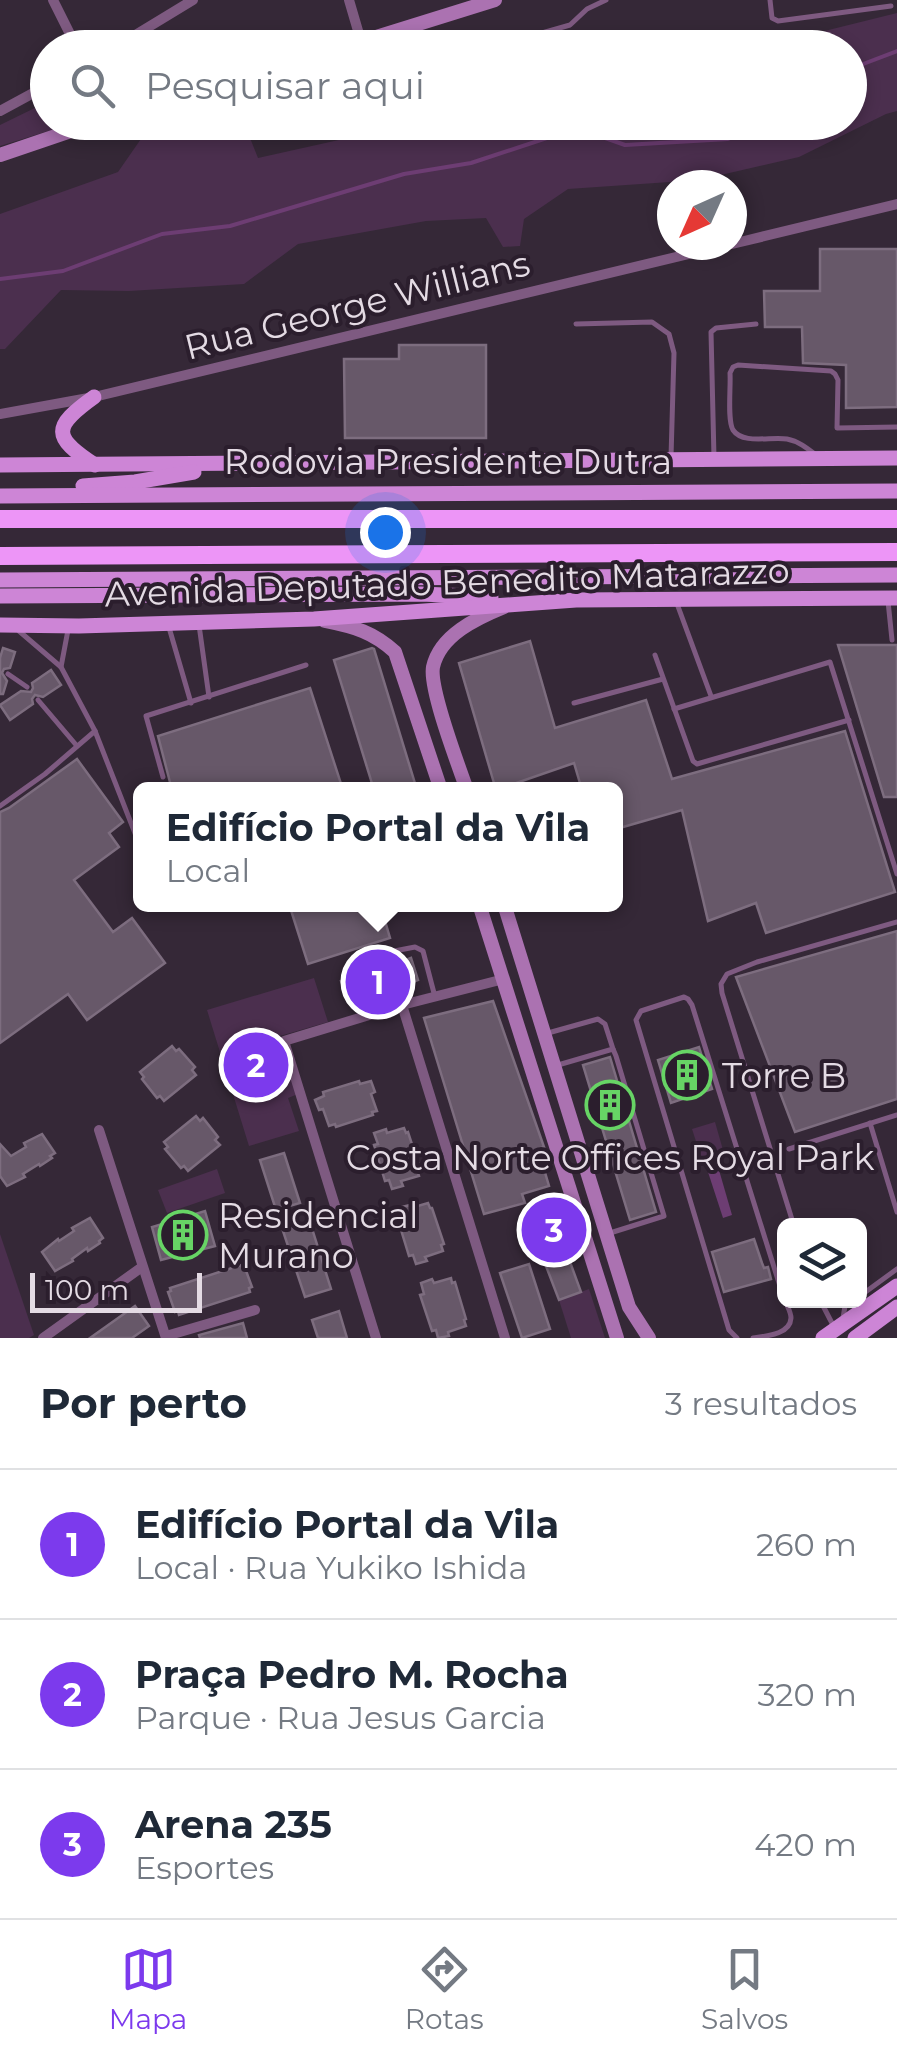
<!DOCTYPE html>
<html lang="pt">
<meta charset="utf-8">
<style>
:root{--surface:#fff;--page:#f2f2f3;--text:#1f2937;--muted:#747a83;--line:#e0e1e3;--accent:#7c3aed}
body{margin:0;font-family:Montserrat,sans-serif;background:var(--page);color:var(--text)}
.controls{position:absolute;right:30px;bottom:30px;display:grid;overflow:hidden;border-radius:15px;box-shadow:0 5px 15px #0003}
.controls button{width:90px;height:90px;display:grid;place-items:center;padding:0;border:0;border-bottom:2px solid var(--line);background:var(--surface);color:var(--text);font:50px sans-serif}
.compass{position:absolute;left:657px;top:170px;width:90px;height:90px;border-radius:50%;background:var(--surface);box-shadow:0 5px 15px #0003;rotate:225deg}
.scale{position:absolute;left:30px;bottom:25px;width:172px;box-sizing:border-box;padding-left:10px;border:5px solid #e4dbe4;border-top:0;font-size:28px;line-height:35px;white-space:nowrap;color:#e4dbe4;-webkit-text-stroke:8px #2b1e2d;paint-order:stroke}
.you{position:absolute;left:385px;top:532px;width:35px;height:35px;margin:-25px;border:8px solid #fff;border-radius:50%;background:#1a73e8;box-shadow:0 0 0 15px #1a73e833}
.badge{display:grid;place-items:center;width:65px;height:65px;border-radius:50%;background:var(--accent);color:#fff;font-size:32px;font-weight:700}
.pin{position:absolute;translate:-50% -50%;border:5px solid #fff;box-shadow:0 2px 10px #0006}
.popup{position:absolute;left:133px;top:782px;width:490px;height:130px;box-sizing:border-box;display:grid;place-content:center;border-radius:15px;background:var(--surface);filter:drop-shadow(0 2px 8px #0005);font-size:32px;white-space:nowrap;color:var(--muted)}
.popup b{font-size:38px;color:var(--text)}
.popup::after{content:'';position:absolute;left:50%;top:100%;margin-left:-20px;border:20px solid transparent;border-top-color:var(--surface)}
.list{margin:0;padding:0;list-style:none}
h2{display:flex;justify-content:space-between;align-items:center;height:130px;margin:0;padding:0 40px;font-size:42px}
h2 small{font-size:32px;font-weight:400;color:var(--muted)}
.list li{display:grid;grid-template-columns:65px 1fr auto;gap:30px;align-items:center;box-sizing:border-box;height:150px;padding:0 40px;border-top:2px solid var(--line)}
.list b{display:block;font-size:38px;white-space:nowrap}
.list p{margin:0;font-size:32px;white-space:nowrap;color:var(--muted)}
.list em{font-size:32px;font-style:normal;color:var(--muted)}
.icon{flex:none;width:55px;height:55px;fill:none;stroke:currentColor;stroke-width:2;stroke-linecap:round;stroke-linejoin:round}
.map{position:relative;flex:none;width:897px;height:1338px;overflow:hidden}
.search{position:absolute;background:var(--surface);box-shadow:0 5px 15px #0003;left:30px;right:30px;top:30px;height:110px;display:flex;align-items:center;gap:25px;box-sizing:border-box;padding:0 35px;border-radius:55px;color:var(--muted);font-size:38px}
.sheet{height:580px;background:var(--surface)}
nav{display:flex;justify-content:space-around;align-items:center;box-sizing:border-box;height:140px;border-top:2px solid var(--line);background:var(--surface);font-size:28px;color:var(--muted)}
nav a{display:grid;justify-items:center;gap:5px}
nav .on{color:var(--accent)}
.map>svg:first-child{display:block}
</style>
<div class="map">
<svg width="897" height="1338" viewBox="0 0 897 1338">
<rect width="100%" height="100%" fill="#352837"/>
<g fill="#4b2f4e">
<path d="M897,13v98l-11,3 -87,43 -100,23 -131,9 -44,30 -4,27 -17,1 -17,-29 -60,3 -128,23 -54,40 -115,7 -68,-1 -56,59h-5v-135l118,-42 25,-36 -6,-13h49l-2,5 17,-5h43l14,35 157,-35 435,-1v-74l-90,-1z"/>
<path d="M47,102l1,20 26,1 -74,23v-21z"/>
<path d="M314,978l14,44 -48,14 18,58 -10,4 11,33 -50,15 -42,-136z"/>
<path d="M715,1122l10,35 -22,6 -11,-34z"/>
<path d="M217,1169l8,24 -58,20 -9,-23z"/>
<path d="M0,1234l34,101 -5,3h-29z"/>
<path d="M589,1289l16,49h-34l-12,-38z"/>
</g>
<path fill="#6d3d73" d="M719,1170l13,45 -9,3 -15,-46z"/>
<g fill="none" stroke-linecap="round" stroke-linejoin="round">
<g stroke="#6d3d73" stroke-width="4">
<path d="M850,69l47,-18"/>
<path d="M0,279l63,-8 99,-37 68,-8 174,-52 67,-11 106,-35 48,17 103,-6 38,-17"/>
</g>
</g>
<g fill="#675869" stroke="#7d6d7f" stroke-width="2.5">
<path d="M820,249h77v158l-51,1v-43l-43,-2 -1,-36h-37l-1,-36h56z"/>
<path d="M399,345h87v93h-141l-1,-79h55z"/>
<path d="M530,641l25,87 91,-28 26,79 173,-48 50,161 -129,41 -10,-30 -48,18 -26,-111 -66,19v-39h-34l-8,-27 -78,27 -37,-127z"/>
<path d="M838,645h59v152h-13z"/>
<path d="M3,648l12,4 -5,16 -6,1 -2,4 5,8 -4,13h-3v-36z"/>
<path d="M372,648l2,1 43,141h-43l-40,-130z"/>
<path d="M51,670l10,15 -18,12 -8,-2 -3,4 1,5 -23,16 -10,-15 21,-14 10,1 2,-4 -1,-5z"/>
<path d="M310,688l33,102h-171l-14,-54z"/>
<path d="M77,759l46,63 -14,11 10,14 -45,33 39,52 19,-14 33,45 -78,57 -19,-26 -68,49v-231l9,-4z"/>
<path d="M289,904h91l10,34 -82,26z"/>
<path d="M897,931v168l-102,33 -59,-155z"/>
<path d="M402,957l1,4 8,-3 7,22 -8,3 2,6 -51,16 -2,-5 -10,3 -8,-22 11,-4 -1,-4z"/>
<path d="M493,1001l51,146 -6,2 11,37 -27,8 3,9 -41,11 -60,-196z"/>
<path d="M172,1046l4,5 3,-2 16,18 -3,3 4,5 -32,26 -4,-5 -3,2 -15,-19 2,-2 -4,-5z"/>
<path d="M699,1047l13,42 -41,14 -13,-43z"/>
<path d="M610,1057l46,155 -26,8 -47,-155z"/>
<path d="M359,1081l1,3 11,-3 4,11 -4,2 6,17 -5,1 1,3 -37,12 -1,-3 -6,2 -6,-17 -4,1 -4,-10 9,-4 -1,-4z"/>
<path d="M196,1116l4,5 3,-3 15,19 -3,3 5,5 -32,26 -4,-5 -3,2 -16,-19 3,-2 -4,-5z"/>
<path d="M404,1128l2,5 2,-1 12,37 -3,1 2,6 -18,5 2,5 -11,3 -3,-9 -4,1 -11,-36 4,-1 -4,-11 12,-4 1,4z"/>
<path d="M42,1134l13,19 -5,3 2,2 -12,8 -1,-2 -16,10 2,3 -18,9 -7,-10v-32l11,12 15,-9 -2,-4z"/>
<path d="M284,1153l16,50 -24,7 -16,-50z"/>
<path d="M428,1203l2,5h2l12,36 -3,1 2,6 -18,6 2,4 -11,3 -3,-9 -4,1 -11,-36 4,-1 -4,-11 12,-3 1,3z"/>
<path d="M558,1205l13,44 -5,2 15,41 -22,8 -13,-34 7,-2 -16,-53z"/>
<path d="M205,1211l10,35 -54,14 -9,-33z"/>
<path d="M90,1218l13,20 -4,3 1,2 -12,8 -1,-3 -15,11 1,2 -18,10 -13,-19 16,-13 1,2 15,-10 -2,-3z"/>
<path d="M310,1222l21,67 -26,8 -22,-66z"/>
<path d="M754,1239l8,24 2,5 4,-1 3,12 -47,13 -12,-40z"/>
<path d="M529,1264l21,65 -28,9 -22,-65z"/>
<path d="M241,1265l1,3h3l7,19 -3,1 1,4 -71,23 -1,-4 -3,1 -7,-20 3,-1 -1,-3z"/>
<path d="M451,1278l1,5 3,-1 11,37 -2,1 2,6 -18,6 1,4 -11,2 -2,-8 -4,1 -12,-36 4,-1 -3,-11 11,-4 2,4z"/>
<path d="M135,1306l14,20 -17,12h-42z"/>
<path d="M339,1311l8,27h-29l-6,-18z"/>
<path d="M243,1323l4,15h-47l-1,-3z"/>
</g>
<g fill="none" stroke-linecap="round" stroke-linejoin="round">
<g stroke="#7e5a81" stroke-width="5">
<path d="M770,0l2,18 6,3 113,-15"/>
<path d="M528,37l42,-12 17,-16 19,-9"/>
<path d="M576,324l76,-2 17,12 5,19 -3,104"/>
<path d="M816,455c-9,-7 -18,-14 -29,-16 -15,-3 -44,6 -54,-9 -6,-10 -2,-44 -3,-57l3,-6 5,-2 93,6 4,3 3,6 -1,48 60,-1"/>
<path d="M714,458l-3,-126 5,-4 40,-4"/>
<path d="M676,601l35,95"/>
<path d="M888,601l4,39"/>
<path d="M168,624l23,79"/>
<path d="M199,625l10,72"/>
<path d="M19,631l42,36 34,64 45,115"/>
<path d="M655,655l38,106 4,3 152,-44"/>
<path d="M61,667l7,-37"/>
<path d="M8,674l19,13"/>
<path d="M38,700l39,46"/>
<path d="M574,703l89,-24"/>
<path d="M674,709l156,-47 67,212"/>
<path d="M163,777l-17,-61 160,-51"/>
<path d="M0,806l45,-32 50,-43"/>
<path d="M162,904l1,3"/>
<path d="M384,953l31,-6 8,4 12,46"/>
<path d="M548,1033l50,-14 7,5 8,25"/>
<path d="M558,1065l55,-16 3,7 48,160 -54,17"/>
<path d="M870,1123l27,89"/>
<path d="M789,1149l108,-34"/>
<path d="M794,1226l-72,-233 -1,-9 6,-10 30,-12 140,-40"/>
<path d="M860,1296l37,-27"/>
<path d="M820,1300l14,27"/>
<path d="M843,1318l2,-12 8,-6"/>
<path d="M737,1338l-8,-8 -93,-310 5,-9 43,-14 4,2 4,6 92,294"/>
<path d="M753,1338c12,-2 37,-3 38,-20 0,-6 -4,-12 -6,-18"/>
</g>
<g stroke="#7e5a81" stroke-width="10">
<path d="M53,0l24,48"/>
<path d="M349,0l12,41"/>
<path d="M114,48l79,-48"/>
<path d="M0,111l48,-26"/>
<path d="M732,244l165,-40"/>
<path d="M0,414l94,-17 632,-152"/>
<path d="M402,1005l103,333"/>
<path d="M99,1130l67,208"/>
<path d="M166,1336l89,-26"/>
<path d="M43,1338l99,-71"/>
<path d="M376,1338l-92,-297 118,-36 102,-26"/>
</g>
<g stroke="#ab72b1" stroke-width="14">
<path d="M341,48l154,-48"/>
<path d="M0,155l97,-33"/>
<path d="M325,621c30,6 48,11 70,31l46,138"/>
<path d="M467,790c-9,-26 -38,-101 -34,-123 7,-32 44,-49 71,-60"/>
<path d="M479,904l138,434"/>
<path d="M504,904l125,403 20,31"/>
</g>
<g stroke="#cd85d6" stroke-width="15">
<path d="M94,397c-42,30 -42,40 1,68"/>
<path d="M0,465l897,-7"/>
<path d="M83,486l52,-4 59,-10"/>
<path d="M0,496l897,-5"/>
<path d="M0,580l897,-5"/>
<path d="M0,596l421,-2 70,3"/>
<path d="M0,625l79,1 235,-7 262,-19 321,-2"/>
<path d="M823,1338l74,-52"/>
<path d="M855,1338l42,-31"/>
</g>
<g stroke="#ed95f7" stroke-width="18">
<path d="M0,519h897"/>
<path d="M0,556l897,-4"/>
</g>
</g>
<defs>
<g id="building-ring" transform="scale(2.5)"><circle r="9.5" fill="#2b1e2d" stroke="#67d465" stroke-width="1.5"/><path d="M-4-6H4V6H1V3H-1V6H-4ZM-2.5-4.3h1.7v1.8h-1.7ZM.8-4.3h1.7v1.8H.8ZM-2.5-1h1.7V.8h-1.7ZM.8-1h1.7V.8H.8Z" fill="#67d465"/></g>
</defs>
<g fill-rule="evenodd">
<use href="#building-ring" x="687" y="1075"/>
<use href="#building-ring" x="610" y="1105"/>
<use href="#building-ring" x="183" y="1235"/>
</g>
<g text-anchor="middle" dominant-baseline="central" stroke-width="8" stroke-linejoin="round" paint-order="stroke">
<g font-size="35" fill="#e4dbe4" stroke="#2b1e2d">
<text transform="translate(357 305) rotate(-14)">Rua George Willians</text>
<text x="448" y="461">Rodovia Presidente Dutra</text>
<text transform="translate(447 582) rotate(-2)">Avenida Deputado Benedito Matarazzo</text>
</g>
<g font-size="35" fill="#e4dbe4" stroke="#2b1e2d" text-anchor="start">
<text x="722" y="1075">Torre B</text>
<text x="610" y="1157" text-anchor="middle">Costa Norte Offices Royal Park</text>
<text x="218" y="1215">Residencial<tspan x="218" dy="40">Murano</tspan></text>
</g>
</g>
</svg>
<div class="controls">
<button><svg class="icon" aria-label="layers" viewBox="0 0 24 24"><path d="M12 4l9 5-9 5-9-5zM3 14l9 5 9-5"/></svg></button>
</div>
<svg class="compass" viewBox="-18 -18 36 36"><path d="M0-13l5 13h-10z" fill="#e53935"/><path d="M0 13l5-13h-10z" fill="#747a83"/></svg>
<div class="scale">100 m</div>
<div class="you"></div>
<div class="pin badge" style="left:378px;top:982px">1</div>
<div class="popup"><b>Edifício Portal da Vila</b>Local</div>
<div class="pin badge" style="left:256px;top:1065px">2</div>
<div class="pin badge" style="left:554px;top:1230px">3</div>
<div class="search"><svg class="icon" aria-label="search" viewBox="0 0 24 24"><circle cx="10" cy="10" r="6"/><path d="M15 15l6 6"/></svg>Pesquisar aqui</div>
</div>
<section class="sheet">
<h2>Por perto<small>3 resultados</small></h2>
<ul class="list">
<li><span class="badge">1</span><div><b>Edifício Portal da Vila</b><p>Local · Rua Yukiko Ishida</p></div><em>260 m</em></li>
<li><span class="badge">2</span><div><b>Praça Pedro M. Rocha</b><p>Parque · Rua Jesus Garcia</p></div><em>320 m</em></li>
<li><span class="badge">3</span><div><b>Arena 235</b><p>Esportes</p></div><em>420 m</em></li>
</ul>
</section>
<nav>
<a class="on"><svg class="icon" aria-label="map" viewBox="0 0 24 24"><path d="M3 6l6-2 6 2 6-2v14l-6 2-6-2-6 2zM9 4v14M15 6v14"/></svg>Mapa</a>
<a><svg class="icon" aria-label="directions" viewBox="0 0 24 24"><path d="M12 3l9 9-9 9-9-9zM9 14v-3h6M13 9l2 2-2 2"/></svg>Rotas</a>
<a><svg class="icon" aria-label="saved" viewBox="0 0 24 24"><path d="M7 4h10v16l-5-4-5 4z"/></svg>Salvos</a>
</nav>
